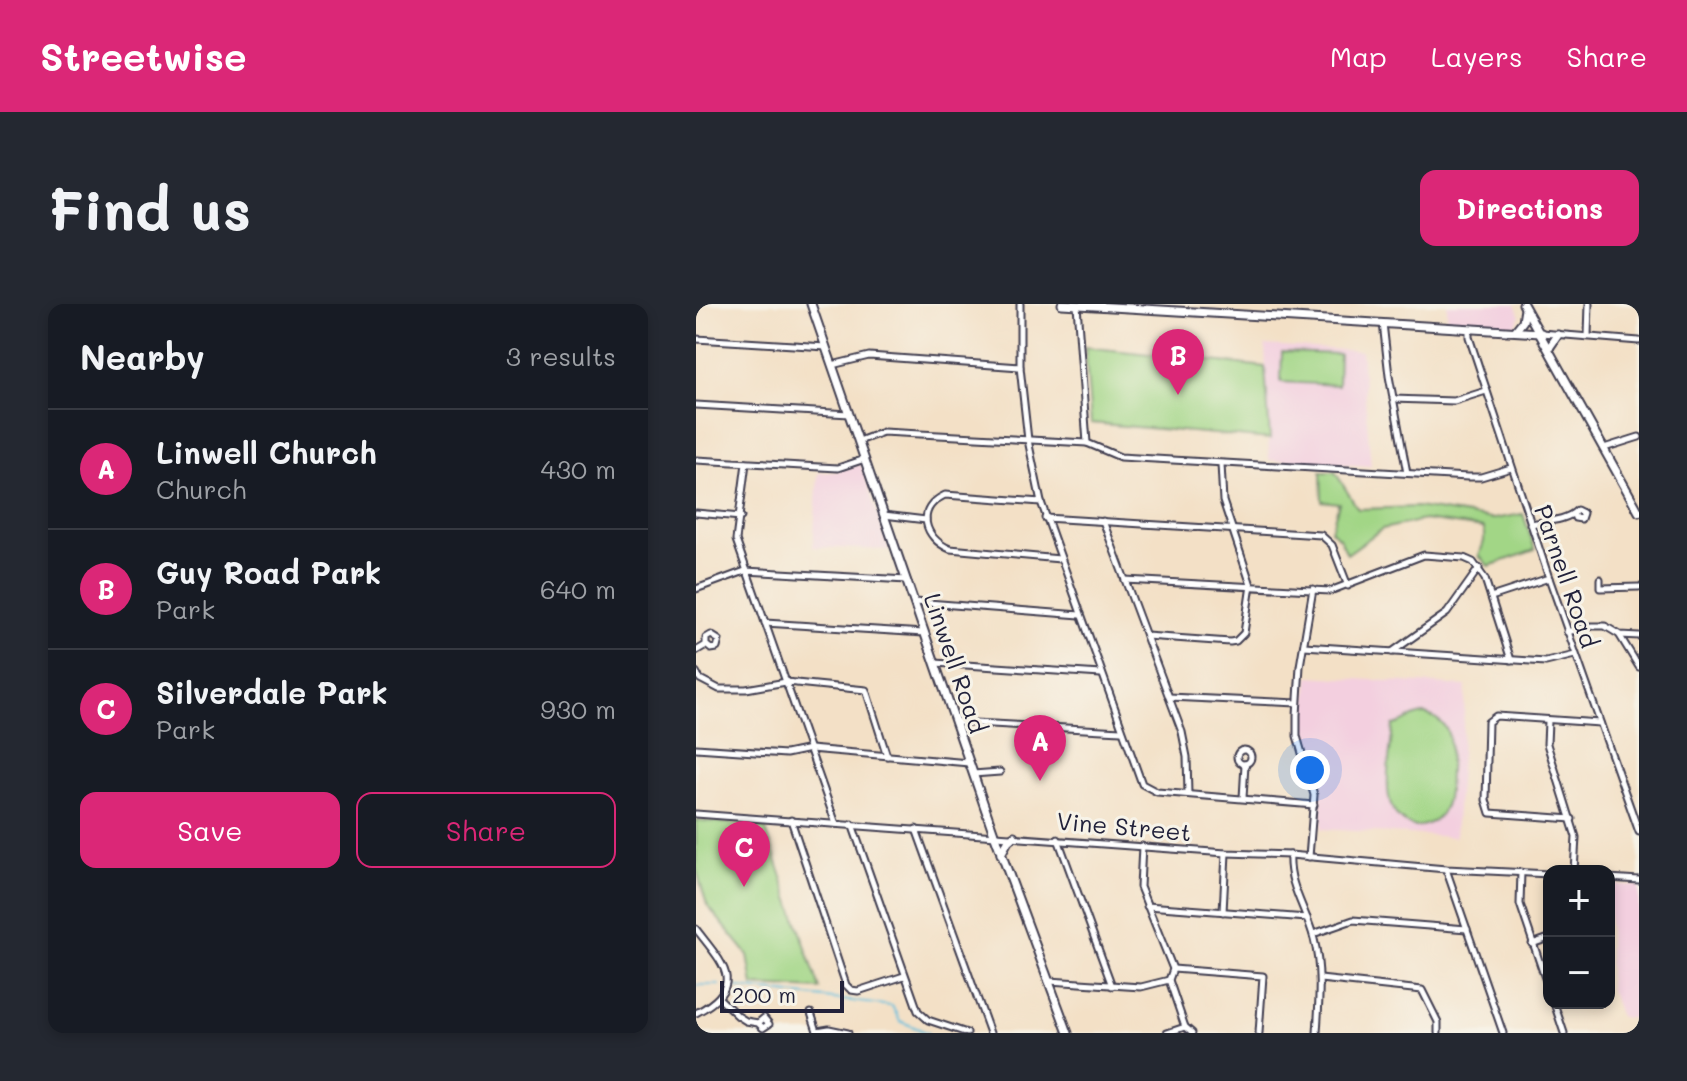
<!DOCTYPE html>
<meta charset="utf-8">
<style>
:root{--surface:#171b24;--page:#242831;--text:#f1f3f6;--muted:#9ea1a6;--line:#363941;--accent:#db2777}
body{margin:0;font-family:Mali,sans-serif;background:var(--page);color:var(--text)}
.controls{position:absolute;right:24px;bottom:24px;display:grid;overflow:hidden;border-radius:16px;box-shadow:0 4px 12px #0003}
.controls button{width:72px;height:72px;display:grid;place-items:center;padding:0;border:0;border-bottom:2px solid var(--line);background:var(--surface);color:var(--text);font:40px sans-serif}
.scale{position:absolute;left:24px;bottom:20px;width:124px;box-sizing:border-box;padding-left:8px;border:4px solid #22223b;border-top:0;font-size:22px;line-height:28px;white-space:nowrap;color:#22223b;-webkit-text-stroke:6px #f7f3e8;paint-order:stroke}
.you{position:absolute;left:614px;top:466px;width:28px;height:28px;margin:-20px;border:6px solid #fff;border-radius:50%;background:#1a73e8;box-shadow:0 0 0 12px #1a73e833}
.badge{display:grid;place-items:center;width:52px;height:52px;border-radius:50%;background:var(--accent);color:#fff;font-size:26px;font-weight:700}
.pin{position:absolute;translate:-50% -66px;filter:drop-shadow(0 2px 4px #0008)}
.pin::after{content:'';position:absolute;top:42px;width:28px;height:24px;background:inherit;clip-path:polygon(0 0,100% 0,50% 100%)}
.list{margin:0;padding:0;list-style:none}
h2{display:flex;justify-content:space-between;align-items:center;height:104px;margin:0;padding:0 32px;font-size:34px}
h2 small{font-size:26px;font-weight:400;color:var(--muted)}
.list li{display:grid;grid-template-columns:52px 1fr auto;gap:24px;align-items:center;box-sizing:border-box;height:120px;padding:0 32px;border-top:2px solid var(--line)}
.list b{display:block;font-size:30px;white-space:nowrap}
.list p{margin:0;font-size:26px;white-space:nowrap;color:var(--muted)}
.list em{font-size:26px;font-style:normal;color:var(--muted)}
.actions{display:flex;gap:16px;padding:24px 32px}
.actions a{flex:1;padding:18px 0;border:2px solid var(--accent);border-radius:16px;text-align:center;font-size:28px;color:var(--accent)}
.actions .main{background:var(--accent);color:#fff}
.map{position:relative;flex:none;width:943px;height:729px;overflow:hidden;border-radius:16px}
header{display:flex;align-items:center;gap:48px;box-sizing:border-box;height:112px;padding:0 40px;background:var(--accent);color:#fff}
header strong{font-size:38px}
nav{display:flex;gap:44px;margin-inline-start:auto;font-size:28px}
.intro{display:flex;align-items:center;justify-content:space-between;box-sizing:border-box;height:192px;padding:0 48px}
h1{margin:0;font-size:56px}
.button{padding:20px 36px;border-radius:16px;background:var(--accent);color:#fff;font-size:28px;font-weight:700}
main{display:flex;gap:48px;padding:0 48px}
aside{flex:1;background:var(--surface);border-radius:16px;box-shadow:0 4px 12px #0003}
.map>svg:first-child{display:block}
</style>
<header>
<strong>Streetwise</strong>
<nav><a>Map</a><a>Layers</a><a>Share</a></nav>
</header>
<div class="intro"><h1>Find us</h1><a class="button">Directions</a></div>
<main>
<aside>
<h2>Nearby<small>3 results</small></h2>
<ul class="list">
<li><span class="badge">A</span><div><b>Linwell Church</b><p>Church</p></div><em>430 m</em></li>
<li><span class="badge">B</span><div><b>Guy Road Park</b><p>Park</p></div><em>640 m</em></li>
<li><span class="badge">C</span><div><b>Silverdale Park</b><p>Park</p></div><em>930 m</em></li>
</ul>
<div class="actions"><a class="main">Save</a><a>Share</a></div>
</aside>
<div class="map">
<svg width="943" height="729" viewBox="0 0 943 729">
<rect width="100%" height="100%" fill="#f7f3e8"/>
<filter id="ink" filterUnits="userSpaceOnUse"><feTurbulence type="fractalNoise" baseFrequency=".0125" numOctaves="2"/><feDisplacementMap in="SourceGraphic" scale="16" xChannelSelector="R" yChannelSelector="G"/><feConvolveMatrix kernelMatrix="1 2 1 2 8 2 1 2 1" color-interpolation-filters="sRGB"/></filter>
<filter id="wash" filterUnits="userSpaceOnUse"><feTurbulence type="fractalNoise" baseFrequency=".006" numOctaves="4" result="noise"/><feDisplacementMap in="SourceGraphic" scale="32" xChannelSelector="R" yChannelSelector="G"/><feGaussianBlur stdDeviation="1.8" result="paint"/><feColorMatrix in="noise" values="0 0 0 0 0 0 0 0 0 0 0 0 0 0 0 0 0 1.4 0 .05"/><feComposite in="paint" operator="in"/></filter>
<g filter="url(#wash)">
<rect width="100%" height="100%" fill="#f3e0c6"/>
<g fill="#f3cfdf">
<path d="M751,0h68l5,12 -5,10 -68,-5z"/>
<path d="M569,41l96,6 10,115 -102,-6z"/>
<path d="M165,160l28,86 -76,-3 5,-74 16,-1z"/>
<path d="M613,372l157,10 -11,151 -133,-8 -1,-41 -9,-27 -7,-38z"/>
<path d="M913,580l30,2v133l-19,-2 -11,-30z"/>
</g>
<g fill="#a2d686" stroke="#627c60" stroke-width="2">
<path d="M389,43l180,20 5,72 -179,-16z"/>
<path d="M586,48l57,2 -1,31 -57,-3z"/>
<path d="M625,168h14l23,37 59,-2 77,12 29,-5 12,36 -46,16 -10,-10 5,-15v-13l-60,-8 -42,9 -35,25 -7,-15 -9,-9 8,-27 -17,-2z"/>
<path d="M729,410c30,9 25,31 24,56 -1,28 0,52 -33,57 -43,-10 -25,-70 -23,-102 11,-1 17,-10 32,-11z"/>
<path d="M0,516l69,7 55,162 -67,-3 -5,-31 -41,-50 -11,-37z"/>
</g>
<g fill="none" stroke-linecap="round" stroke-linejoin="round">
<g stroke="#5ebedd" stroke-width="2">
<path d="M0,681h23"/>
<path d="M36,683l160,19 8,15 28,12"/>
</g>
</g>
</g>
<g filter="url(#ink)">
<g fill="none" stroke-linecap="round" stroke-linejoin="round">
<g stroke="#413e50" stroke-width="9">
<g id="minor">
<path d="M324,0v63l8,73 13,62 101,282 15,8 157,13"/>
<path d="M381,1l10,138"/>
<path d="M687,19l6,53 18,97"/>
<path d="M773,25v8l80,241 90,254"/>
<path d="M845,29l98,8"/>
<path d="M892,32l1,-32"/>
<path d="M0,35l130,8"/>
<path d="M136,61l37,-9 151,11"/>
<path d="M697,95l61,2 32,-10"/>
<path d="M0,101l153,9"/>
<path d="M163,137l24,-9 204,11 33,14 348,20h13l30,-9"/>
<path d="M908,144l35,-11"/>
<path d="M0,156l142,8 27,-9"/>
<path d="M50,159l-10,77 100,284"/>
<path d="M345,198l-96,-7c-30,14 -21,43 5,54l110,10"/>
<path d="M0,209l45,4"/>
<path d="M188,211l42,5"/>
<path d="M349,214l276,17 11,10 16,41"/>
<path d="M407,217l79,211 5,25 1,37"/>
<path d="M834,220c15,-3 37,-3 47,-14l6,3 -2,6 -6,-1 -1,-3"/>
<path d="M904,275v9l39,-1"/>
<path d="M429,276l205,11 94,-36 40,3 9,4 12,17 26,81"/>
<path d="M0,285l49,-18 162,9"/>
<path d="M795,293l58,-19"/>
<path d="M219,298l165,13"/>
<path d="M69,319l159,10"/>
<path d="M871,328l25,-6h13l15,9 19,1"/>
<path d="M450,332l84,6 6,-1 8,-8 7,-48 -28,-84 -2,-37"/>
<path d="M924,332l19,31"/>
<path d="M608,342l242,16 29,-7"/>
<path d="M0,347l10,-6v-7l5,-3 8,5 -2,8 -6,1 -5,-4"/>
<path d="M696,348l55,-39 32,-45"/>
<path d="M239,359l166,11"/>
<path d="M0,368l4,7 19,10h27l40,-7 80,8 21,66"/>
<path d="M473,393l128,6"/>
<path d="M852,417l-1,23 29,93 -2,34"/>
<path d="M260,418l165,9"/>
<path d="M0,444l90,6 24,-5 159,14"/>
<circle cx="548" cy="453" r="7"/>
<path d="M277,470l27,-2"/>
<path d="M547,494l2,-34"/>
<path d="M0,510l530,39 64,2 156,14 103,5"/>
<path d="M876,515l-82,-6 -4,-13 2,-78 8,-6 104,7"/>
<path d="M95,516l55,165 5,5 7,1 46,-15"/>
<path d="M156,520l66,187 10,9 39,13"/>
<path d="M220,525l74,204"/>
<path d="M362,535l54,147"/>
<path d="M446,542l-2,41 33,82 -4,11 16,47"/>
<path d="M594,551c-2,31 17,55 24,84 8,31 5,62 3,94"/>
<path d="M613,553l5,-62 -17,-59v-21l3,-49 13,-77"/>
<path d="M750,565l57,164"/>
<path d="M825,568l-1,32 29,86"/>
<path d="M913,574l30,2"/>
<path d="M451,602l160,12"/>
<path d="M527,608l3,-59"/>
<path d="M0,625c27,35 52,57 0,84"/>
<path d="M617,630l40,-14 114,9"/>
<path d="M836,640l17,-6"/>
<path d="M477,665l90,7 -4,57"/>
<path d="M624,675l102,11 16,32v11"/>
<path d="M353,677l92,6 28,-7"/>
<path d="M24,695l18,17 8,5 12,2 5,5 6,-4 -5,-6 -6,5"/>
<path d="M858,699l10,30"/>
<path d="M115,709l6,18"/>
<path d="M489,723l7,6"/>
<path d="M121,727l12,-2 19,4"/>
<path d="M471,729l18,-6"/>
</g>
</g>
<g stroke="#413e50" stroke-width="11">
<g id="major">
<path d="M115,0l183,530 74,199"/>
<path d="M366,0l479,29"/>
<path d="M827,0l116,208"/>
<path d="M819,27l8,-10 2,-12"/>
<path d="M853,44l9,-13"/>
<path d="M305,550l7,-13 6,-5"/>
</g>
</g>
<use href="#minor" stroke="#fff" stroke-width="5"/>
<use href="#major" stroke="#fff" stroke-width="7"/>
</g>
</g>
<g text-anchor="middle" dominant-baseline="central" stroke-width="6" stroke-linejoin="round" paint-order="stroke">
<g font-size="24" fill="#22223b" stroke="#f7f3e8">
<text transform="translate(871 272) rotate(71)">Parnell Road</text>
<text transform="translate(260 359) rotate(71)">Linwell Road</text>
<text transform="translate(428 522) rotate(5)">Vine Street</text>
</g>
</g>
</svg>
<div class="controls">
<button>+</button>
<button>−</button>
</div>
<div class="scale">200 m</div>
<div class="you"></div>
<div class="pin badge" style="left:344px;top:477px">A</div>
<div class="pin badge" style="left:482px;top:91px">B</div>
<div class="pin badge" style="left:48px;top:583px">C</div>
</div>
</main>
